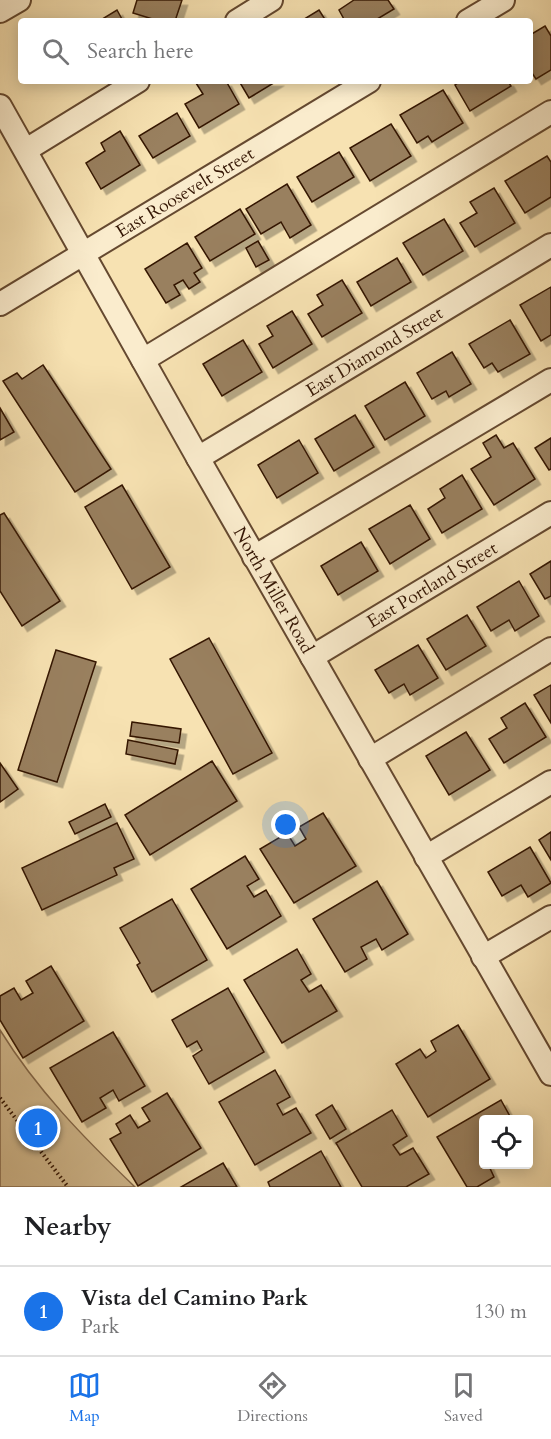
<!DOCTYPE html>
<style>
:root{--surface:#fff;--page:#f2f2f2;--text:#202124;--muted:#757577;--line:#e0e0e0;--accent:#1a73e8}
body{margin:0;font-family:Cardo,serif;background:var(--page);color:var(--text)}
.controls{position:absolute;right:18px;bottom:18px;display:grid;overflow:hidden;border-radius:6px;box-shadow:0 3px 15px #0003}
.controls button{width:54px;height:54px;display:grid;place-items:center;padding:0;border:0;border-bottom:2px solid var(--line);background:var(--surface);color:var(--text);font:30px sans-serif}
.you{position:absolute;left:286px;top:825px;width:21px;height:21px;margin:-15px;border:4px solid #fff;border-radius:50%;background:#1a73e8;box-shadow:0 0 0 9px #1a73e833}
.badge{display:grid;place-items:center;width:39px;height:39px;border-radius:50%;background:var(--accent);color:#fff;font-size:20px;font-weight:700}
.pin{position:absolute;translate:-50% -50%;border:3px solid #fff;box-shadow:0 2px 6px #0006}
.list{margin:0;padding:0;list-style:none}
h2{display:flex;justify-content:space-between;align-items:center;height:78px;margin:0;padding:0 24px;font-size:26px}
h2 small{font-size:20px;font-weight:400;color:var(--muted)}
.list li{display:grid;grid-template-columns:39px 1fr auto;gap:18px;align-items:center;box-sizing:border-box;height:90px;padding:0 24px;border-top:2px solid var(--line)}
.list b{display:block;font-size:22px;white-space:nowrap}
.list p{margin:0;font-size:20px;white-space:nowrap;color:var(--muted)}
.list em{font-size:20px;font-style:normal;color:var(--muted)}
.icon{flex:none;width:33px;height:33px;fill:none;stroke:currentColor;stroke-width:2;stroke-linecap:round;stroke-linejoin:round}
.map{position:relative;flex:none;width:551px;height:1187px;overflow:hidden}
.search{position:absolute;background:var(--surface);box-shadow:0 3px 15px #0003;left:18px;right:18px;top:18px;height:66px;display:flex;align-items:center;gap:15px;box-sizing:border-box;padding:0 21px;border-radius:6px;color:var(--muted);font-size:22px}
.sheet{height:168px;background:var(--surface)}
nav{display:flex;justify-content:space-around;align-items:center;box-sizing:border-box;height:84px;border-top:2px solid var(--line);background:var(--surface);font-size:16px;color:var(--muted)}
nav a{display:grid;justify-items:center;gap:3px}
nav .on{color:var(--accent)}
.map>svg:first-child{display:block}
</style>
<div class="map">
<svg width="551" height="1187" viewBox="0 0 551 1187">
<defs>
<filter id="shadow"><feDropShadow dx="5.5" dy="5.5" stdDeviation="0" flood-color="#0004"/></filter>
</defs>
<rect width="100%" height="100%" fill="#f7e2b2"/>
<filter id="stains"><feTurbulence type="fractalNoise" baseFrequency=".00333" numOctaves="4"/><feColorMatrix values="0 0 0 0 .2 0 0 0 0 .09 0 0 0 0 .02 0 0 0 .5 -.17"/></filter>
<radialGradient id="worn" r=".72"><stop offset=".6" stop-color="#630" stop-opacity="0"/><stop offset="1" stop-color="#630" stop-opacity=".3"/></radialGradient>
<path fill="#d6bf94" stroke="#856a4c" stroke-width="1.5" d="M0,1030c37,60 84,108 135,157h-135z"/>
<g fill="#99805e" stroke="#341604" stroke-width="1.5" filter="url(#shadow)">
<path d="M137,0h45l-7,21h-16l-26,-8z"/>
<path d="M354,0h34l6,9 -20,12h-29l-6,-11z"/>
<path d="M117,10l6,11h-24z"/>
<path d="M319,10l7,11h-25z"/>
<path d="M545,26l6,10v34l-15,9 -4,-6 -2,1v-39z"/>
<path d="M200,81h26l13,23 -40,24 -14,-24 18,-10 -7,-11z"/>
<path d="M239,81h38l-28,17z"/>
<path d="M461,81h47l3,5 -41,25 -15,-26z"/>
<path d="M443,90l20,33 -31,19 -4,-6 -11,7 -17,-28z"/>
<path d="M177,113l13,23 -37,22 -14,-22z"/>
<path d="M391,124l20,32 -41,25 -20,-33z"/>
<path d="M120,131l20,34 -39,24 -15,-26 19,-12 -4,-8z"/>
<path d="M339,152l15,25 -42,25 -15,-25z"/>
<path d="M547,156l4,6v35l-26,16 -20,-32z"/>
<path d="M287,184l24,41 -21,13 -9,-16 -20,12 -15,-25z"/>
<path d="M494,188l21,35 -40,24 -15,-24 17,-10 -7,-11z"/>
<path d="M240,209l15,25 -45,27 -15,-24z"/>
<path d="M444,219l19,32 -40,24 -20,-32z"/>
<path d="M258,241l11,19 -13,7 -10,-19z"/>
<path d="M187,243l15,25 -8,5 6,9 -11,7 -6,-9 -9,5 6,10 -14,8 -21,-34z"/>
<path d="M397,258l14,24 -40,24 -14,-24z"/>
<path d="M342,280l20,33 -40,24 -14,-23 15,-9 -6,-10z"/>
<path d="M551,287v48l-10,6 -21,-36z"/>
<path d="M292,311l20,33 -39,24 -14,-24 14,-8 -6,-10z"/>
<path d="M510,320l20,34 -32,18 -6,-9 -8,5 -15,-24z"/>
<path d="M243,340l19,32 -40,24 -19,-32z"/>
<path d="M452,352l19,32 -22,13 -3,-6 -14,8 -15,-26z"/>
<path d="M43,365l68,104 -36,23 -72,-111 14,-8 5,6z"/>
<path d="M405,382l20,34 -40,24 -20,-34z"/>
<path d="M0,408l14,24 -14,8z"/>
<path d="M355,415l19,32 -40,24 -19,-32z"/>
<path d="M496,435l8,13 9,-5 22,36 -41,26 -23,-36 20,-12 -8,-14z"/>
<path d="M551,438v31l-2,1 -14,-22z"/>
<path d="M299,440l19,33 -41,25 -19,-33z"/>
<path d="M462,475l20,34 -40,24 -14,-24 17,-11 -5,-9z"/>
<path d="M122,485l48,82 -38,22 -47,-82z"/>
<path d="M410,505l20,34 -40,25 -21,-35z"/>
<path d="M4,513l56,88 -38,25 -22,-35v-76z"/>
<path d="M361,542l17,29 -40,24 -17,-29z"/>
<path d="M551,561v35l-6,3 -15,-25z"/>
<path d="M519,581l20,35 -24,15 -6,-11 -18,11 -14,-24z"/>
<path d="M467,615l19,31 -40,24 -19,-31z"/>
<path d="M209,638l63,115 -39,21 -63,-115z"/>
<path d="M418,645l20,33 -28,17 -6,-11 -15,9 -14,-23z"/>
<path d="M56,650l40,12 -39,120 -39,-12z"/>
<path d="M551,685v38l-17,-28z"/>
<path d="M525,703l21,34 -42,26 -15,-24 18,-11 -6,-10z"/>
<path d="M132,722l49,7 -2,14 -49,-7z"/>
<path d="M466,732l24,38 -41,25 -23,-39z"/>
<path d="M128,740l50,10 -3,14 -49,-10z"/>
<path d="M212,761l25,40 -87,54 -25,-40z"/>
<path d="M0,763l18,26 -18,13z"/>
<path d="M105,804l6,13 -36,17 -6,-12z"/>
<path d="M323,813l33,53 -62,37 -34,-54 27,-16 8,13 11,-7 -7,-12z"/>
<path d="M117,823l17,36 -20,9 3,7 -75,35 -20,-42z"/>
<path d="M551,832v28l-12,-20z"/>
<path d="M530,847l21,36 -23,14 -7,-12 -19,11 -14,-24z"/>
<path d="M245,856l14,23 -12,7 7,11 12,-7 15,26 -54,33 -36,-60z"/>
<path d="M377,881l31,53 -26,16 -6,-11 -15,8 6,12 -22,13 -32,-53z"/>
<path d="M172,899l35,61 -55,32 -15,-27 3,-2 -20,-35z"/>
<path d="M297,949l14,25 -10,6 8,12 12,-7 16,26 -55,32 -38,-63z"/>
<path d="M51,966l33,55 -61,37 -23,-38v-24l14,-8 7,12 12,-7 -7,-12z"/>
<path d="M228,988l36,64 -55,32 -16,-28 9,-6 -5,-9 -10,6 -15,-27z"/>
<path d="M458,1025l32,54 -62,38 -32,-53 24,-15 6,9 10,-7 -5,-10z"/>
<path d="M113,1032l32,54 -26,15 -6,-11 -13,8 6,10 -24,14 -32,-54z"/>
<path d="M275,1070l15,27 -13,7 6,11 13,-7 15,25 -56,32 -36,-63z"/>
<path d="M167,1093l34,55 -63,38 -28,-47 11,-6 -5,-9 14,-9 8,13 12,-7 -8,-13z"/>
<path d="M501,1100l11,20h-28v44h4l6,13 -17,10h-10l-30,-50z"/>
<path d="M332,1105l14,24 -16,10 -14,-24z"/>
<path d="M392,1110l15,26 -14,9 7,10 13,-7 16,26 -23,13h-44l-26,-44z"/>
<path d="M321,1151l20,36h-71l-2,-5z"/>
<path d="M223,1163l14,24h-56z"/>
</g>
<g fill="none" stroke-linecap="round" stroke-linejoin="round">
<g stroke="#654930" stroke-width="26">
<g id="minor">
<path d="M0,11l19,-11"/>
<path d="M237,21l34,-21"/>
<path d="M468,21l35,-21"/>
<path id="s1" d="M0,106l198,352 353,616"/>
<path d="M26,150l112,-69"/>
<path id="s2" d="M0,304l369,-223"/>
<path d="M143,360l408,-248"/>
<path id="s3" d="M198,458l353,-213"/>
<path d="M254,557l297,-177"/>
<path id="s4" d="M312,657l239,-144"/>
<path d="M370,759l181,-110"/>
<path d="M426,857l125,-75"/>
<path d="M483,957l68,-40"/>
</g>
</g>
<path stroke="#341604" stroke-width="4" stroke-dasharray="1.5 3" stroke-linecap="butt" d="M0,1098l68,89"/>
<use href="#minor" stroke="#faeccd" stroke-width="22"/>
</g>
<g text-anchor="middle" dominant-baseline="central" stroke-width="6" stroke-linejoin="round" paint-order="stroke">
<g font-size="18" fill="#341604" stroke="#faeccd">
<text stroke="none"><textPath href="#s2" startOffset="216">East Roosevelt Street</textPath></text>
<text stroke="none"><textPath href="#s3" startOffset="206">East Diamond Street</textPath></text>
<text stroke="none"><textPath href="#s4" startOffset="140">East Portland Street</textPath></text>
<text stroke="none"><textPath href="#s1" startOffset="556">North Miller Road</textPath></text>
</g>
</g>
<rect width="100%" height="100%" filter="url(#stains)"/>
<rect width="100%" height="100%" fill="url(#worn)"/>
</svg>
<div class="controls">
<button><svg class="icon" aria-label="locate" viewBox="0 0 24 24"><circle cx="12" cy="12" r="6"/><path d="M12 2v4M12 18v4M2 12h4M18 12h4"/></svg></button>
</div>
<div class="you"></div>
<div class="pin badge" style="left:38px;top:1128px">1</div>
<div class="search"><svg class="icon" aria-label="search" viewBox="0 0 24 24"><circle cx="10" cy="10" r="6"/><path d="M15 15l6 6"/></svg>Search here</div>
</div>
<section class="sheet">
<h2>Nearby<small></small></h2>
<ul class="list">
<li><span class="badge">1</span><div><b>Vista del Camino Park</b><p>Park</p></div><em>130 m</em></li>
</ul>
</section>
<nav>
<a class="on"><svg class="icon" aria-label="map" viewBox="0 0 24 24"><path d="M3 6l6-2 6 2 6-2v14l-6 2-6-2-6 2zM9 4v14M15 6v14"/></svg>Map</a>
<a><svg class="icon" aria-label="directions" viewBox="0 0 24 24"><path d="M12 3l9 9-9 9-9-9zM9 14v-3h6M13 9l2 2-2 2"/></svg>Directions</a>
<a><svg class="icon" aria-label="saved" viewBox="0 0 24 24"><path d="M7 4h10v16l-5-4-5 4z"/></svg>Saved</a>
</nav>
